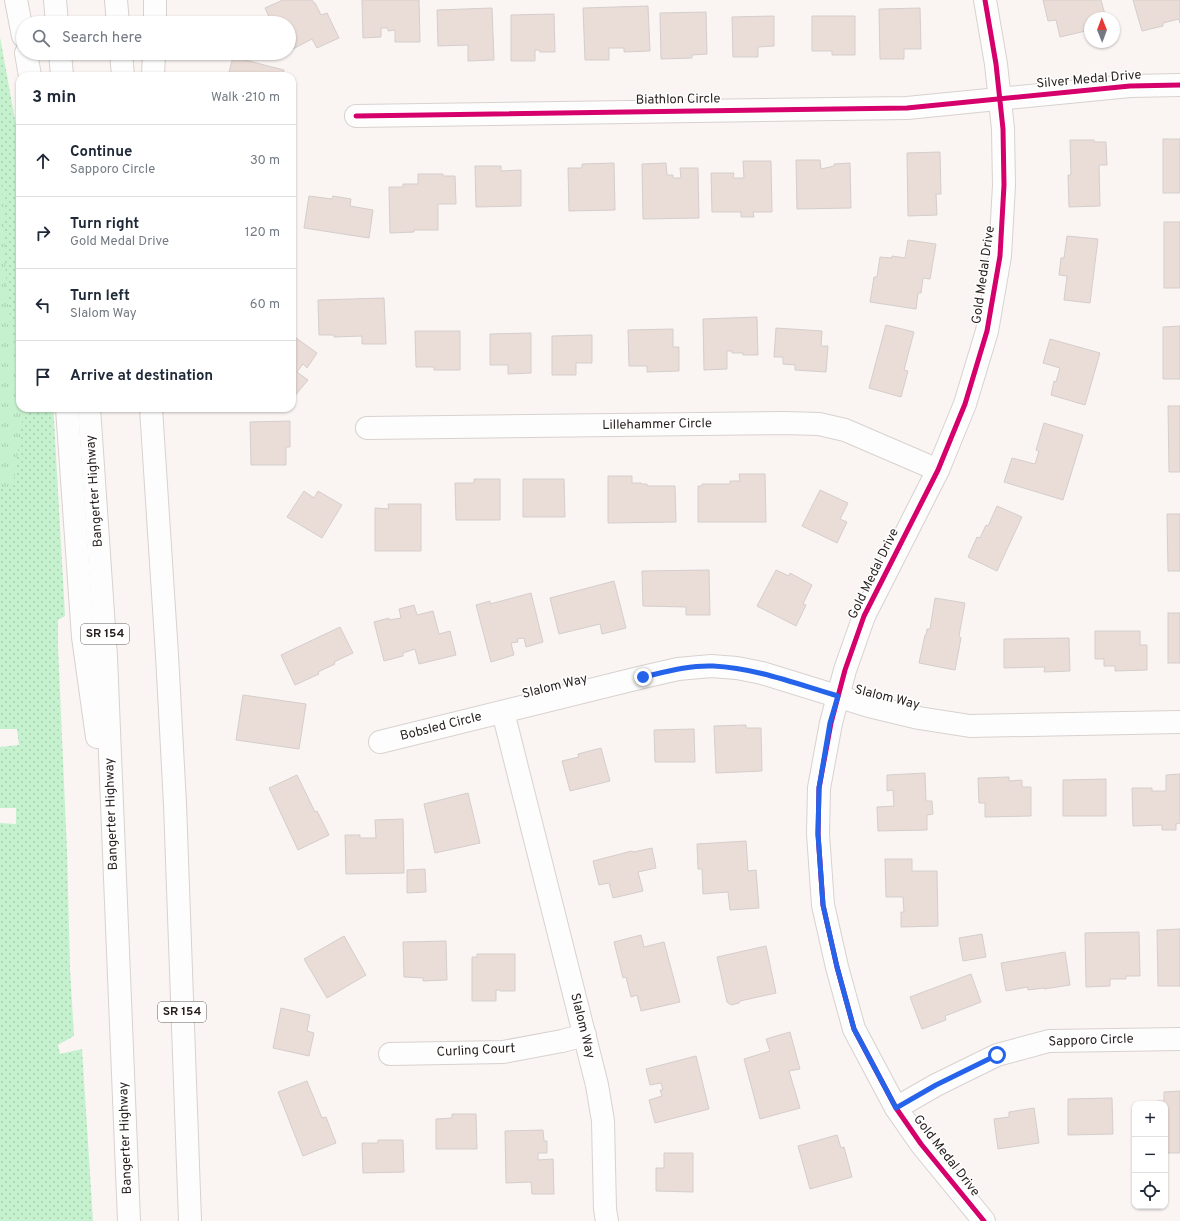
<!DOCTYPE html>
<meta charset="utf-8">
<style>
:root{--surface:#fff;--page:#f2f2f3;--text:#1f2937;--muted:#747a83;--line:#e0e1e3}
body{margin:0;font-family:Overpass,sans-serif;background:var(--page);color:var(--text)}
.controls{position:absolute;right:12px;bottom:12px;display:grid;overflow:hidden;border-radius:8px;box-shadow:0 1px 3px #0004}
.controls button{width:36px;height:36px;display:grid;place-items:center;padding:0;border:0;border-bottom:1px solid var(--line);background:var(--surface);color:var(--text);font:20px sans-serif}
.compass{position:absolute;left:1084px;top:12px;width:36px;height:36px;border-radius:50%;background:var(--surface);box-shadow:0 1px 3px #0004;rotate:359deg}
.stop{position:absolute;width:12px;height:12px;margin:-9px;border:3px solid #2563eb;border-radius:50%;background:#fff}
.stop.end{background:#2563eb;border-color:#fff;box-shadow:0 1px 4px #0008}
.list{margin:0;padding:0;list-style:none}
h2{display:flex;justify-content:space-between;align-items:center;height:52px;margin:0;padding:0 16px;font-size:17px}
h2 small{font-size:13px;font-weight:400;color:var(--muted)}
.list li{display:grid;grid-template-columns:26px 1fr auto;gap:12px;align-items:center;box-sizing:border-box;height:72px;padding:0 16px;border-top:1px solid var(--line)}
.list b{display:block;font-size:15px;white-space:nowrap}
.list p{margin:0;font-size:13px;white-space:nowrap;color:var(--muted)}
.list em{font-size:13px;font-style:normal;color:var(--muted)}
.icon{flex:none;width:22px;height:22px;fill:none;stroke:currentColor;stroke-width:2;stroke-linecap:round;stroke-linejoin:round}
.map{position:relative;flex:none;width:1180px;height:1221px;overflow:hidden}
.search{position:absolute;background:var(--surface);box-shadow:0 1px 3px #0004;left:16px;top:16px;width:280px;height:44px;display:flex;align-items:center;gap:10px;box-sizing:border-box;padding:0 14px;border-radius:22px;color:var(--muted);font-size:15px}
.panel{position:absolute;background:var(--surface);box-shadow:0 1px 3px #0004;left:16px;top:72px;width:280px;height:340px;border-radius:12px}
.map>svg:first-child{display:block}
</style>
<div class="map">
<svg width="1180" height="1221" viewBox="0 0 1180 1221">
<defs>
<pattern id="grass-dots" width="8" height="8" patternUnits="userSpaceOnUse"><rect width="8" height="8" fill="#c6f1cf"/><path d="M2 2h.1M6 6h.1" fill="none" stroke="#aaceb1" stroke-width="1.8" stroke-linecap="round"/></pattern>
<pattern id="park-tufts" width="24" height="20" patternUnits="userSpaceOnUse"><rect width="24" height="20" fill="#c6f1cf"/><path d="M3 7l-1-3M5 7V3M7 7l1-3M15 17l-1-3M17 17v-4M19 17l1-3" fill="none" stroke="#aaceb1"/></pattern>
</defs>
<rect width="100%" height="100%" fill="#faf4f2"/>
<path fill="url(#grass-dots)" d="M0,37l20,110v261h33l1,12 11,196 -7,4v27l9,204 3,118 4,67 -16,9 2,9 22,-5 11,172h-93v-398l16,1v-16h-16v-61l19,-2 -2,-16h-17z"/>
<path fill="url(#park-tufts)" d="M0,172c6,39 3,79 7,118 3,40 13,78 13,118h2l1,7 -10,72h-13z"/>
<g fill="#eadcd6" stroke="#d4cecc">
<path d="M283,0h29l2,3h1l6,12 6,-2 12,25 -22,10 -5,-9 -23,12v-28h-17l-7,-15z"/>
<path d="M362,0h57l1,42h-25v-12l-7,1v-3h-7v9l-18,1z"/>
<path d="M1043,0h58l5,18h-16v12l-30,7 -4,-17 -8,1z"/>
<path d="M1133,0h47v23l-1,-4 -16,4v3l-21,5z"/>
<path d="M648,6l2,45 -26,1v-4h-15v12h-24l-2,-52z"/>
<path d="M492,8l2,52 -26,1v-16l-30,1 -1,-36z"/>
<path d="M920,8l1,41h-17v10h-24l-1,-50z"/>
<path d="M706,12l1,42 -15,1v3l-31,1 -1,-46z"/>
<path d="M554,14l1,38h-15l-1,-2h-4v11h-24v-46z"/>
<path d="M774,16v30l-16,1v10h-25l-1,-40z"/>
<path d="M812,16h43v39h-23v-4h-20z"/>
<path d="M233,57l51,13 -1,6h-55z"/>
<rect x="1163" y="139" width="17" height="54"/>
<path d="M1070,140h24v2h12l1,23h-8l1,41 -31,1 -1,-32h3z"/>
<path d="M940,152l1,42h-5l1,21 -29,1 -1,-63z"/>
<path d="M796,160h24l1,9 13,-3v-2l16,-1 1,45 -54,1z"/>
<path d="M743,161h28l1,51h-19l1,5h-13v-5h-29l-1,-39h23l-1,5h11z"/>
<path d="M614,163l1,47 -46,1 -1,-43h14v-4z"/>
<path d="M666,163l1,12h6v3h8l-1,-10h18l1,50 -56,1 -1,-55z"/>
<path d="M475,166h26v5l20,-1v36l-45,1z"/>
<path d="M418,174h25v2h12l1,28h-18v26h-24v2l-24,1 -1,-46h14v-3h15z"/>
<path d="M309,196l23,3 1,-3 18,3 -1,7 23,4 -4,28 -65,-10z"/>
<rect x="1164" y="222" width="16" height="66"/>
<path d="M1067,236l31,3 -8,64 -26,-3 3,-24 -8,-1 2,-17h3z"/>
<path d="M908,240l28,4 -6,35 -7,-1 -2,15h-3l-2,16 -46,-7 4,-25h3l3,-20 12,1v-2l13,2z"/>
<path d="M384,298l2,46h-24v-8l-28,1v-2h-15l-1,-35z"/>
<path d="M757,317l1,38h-15v-2h-11v-2h-5v18l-23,1 -1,-51z"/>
<path d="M886,325l28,7 -10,38 4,1 -7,26 -32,-9z"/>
<path d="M1180,326v53h-17v-52z"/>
<path d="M776,328l46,3 -1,15h7l-2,26 -31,-2v-5l-12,-1v-7h-9z"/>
<path d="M673,329v18h6v24l-32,1v-6h-18l-1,-36z"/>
<path d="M415,331h45v39h-26v-3h-18z"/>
<path d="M531,333v40l-23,1v-9h-18v-31z"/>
<path d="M292,335l25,18 -10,15 -4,-4 -6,8 11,8 -15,18 -1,-1z"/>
<path d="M592,335v28h-16v12h-24v-39z"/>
<path d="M1050,339l50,14 -15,52 -34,-10 3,-14 2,1 4,-14 -17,-5z"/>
<path d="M1168,406h12v66h-11z"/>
<path d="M290,421v26h-4v18h-35l-1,-43z"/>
<path d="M1044,423l39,12 -20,65 -59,-18 8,-24 23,6 4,-13 -3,-1z"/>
<path d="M739,474h26l1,48h-68v-36h4v-2h28v-3h10z"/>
<path d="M608,476h24v7h9l1,1h5v2h28l1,36 -68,1z"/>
<path d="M474,479h26v41h-44l-1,-37h19z"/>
<path d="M523,479h41l1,38h-42z"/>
<path d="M820,490l28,13 -8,16 7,3 -10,21 -35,-17z"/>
<path d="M304,491l10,7 4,-7 24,14 -20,33 -35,-21z"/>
<path d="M388,504h33v47h-46v-43l14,1z"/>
<path d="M997,506l25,11 -25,54 -29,-14 9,-20 3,1 6,-13 2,1z"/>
<path d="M1167,514h13v57h-12z"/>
<path d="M709,570l1,45h-24v-8l-43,-1 -1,-35z"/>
<path d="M776,570l13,6 1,-3 22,12 -9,19 3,1 -10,21 -39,-20z"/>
<path d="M614,581l12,47 -24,6 -2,-10 -41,10 -9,-36z"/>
<path d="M531,593l12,49 -17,5 -2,-9 -7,1 1,3 -7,1 3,12 -23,7 -15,-57 14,-4v3z"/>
<path d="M935,598l30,5 -6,33 2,2 -6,32 -36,-7 6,-28h1l1,-6h3z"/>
<path d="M414,605l3,10 16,-4 6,23 11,-3 6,24 -37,9 -4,-15 -12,4v3l-19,5 -10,-39 15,-4v2l12,-2 -2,-9z"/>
<rect x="1168" y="613" width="12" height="50"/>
<path d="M340,627l13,26 -19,9 1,2 -17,8 1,2 -24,11 -14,-30z"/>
<path d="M1095,631h45v14h7v25l-32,1v-5h-11v-7h-9z"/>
<path d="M1069,638l1,33 -26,1 1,-5 -41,1v-29z"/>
<path d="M243,695l63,9 -7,45 -63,-9z"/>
<path d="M746,725v3h15l1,43 -46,2 -2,-47z"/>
<path d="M694,729l1,33h-40l-1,-32z"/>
<path d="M601,748l9,33 -40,10 -8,-30 17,-4 -1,-3z"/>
<path d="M925,773l1,28h6l1,13 -6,1v15l-49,1 -1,-24 17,-1 -1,-16 -6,1v-16z"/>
<path d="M1180,774v49l-4,1v6h-14v-5l-29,1 -1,-38h20v3h14v-16z"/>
<path d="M297,775l18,37 2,-1 12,24 -31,15 -29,-62z"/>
<path d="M1009,777v4l13,-1v7h9v29l-46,1v-14h-6l-1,-25z"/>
<path d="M1106,779v37h-43v-36z"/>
<path d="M468,793l12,50 -45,10 -11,-49z"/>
<path d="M403,819l1,54 -58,1 -1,-39h15v3h16l-1,-18z"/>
<path d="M746,841l2,30 8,-1 3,38 -29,2 -2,-18 -25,2 -1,-25h-4l-1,-25z"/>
<path d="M652,848l4,20 -18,4 5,19 -30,7 -4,-15 -10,2 -6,-24 39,-10 1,1z"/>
<path d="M885,859h27v12h25l1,55 -37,1v-15h3l-1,-15h-17z"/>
<path d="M425,869l1,23 -19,1v-23z"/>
<path d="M1180,929v57h-22l-1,-56z"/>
<path d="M1139,932l1,44h-14v3h-16v7l-24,1 -1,-54z"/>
<path d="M982,934l4,23 -23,4 -4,-23z"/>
<path d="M641,935l3,12 20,-5 16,60 -39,9 -4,-16 -6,2 -5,-20 -3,1 -9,-36z"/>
<path d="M344,936l22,39 -39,23 -23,-39z"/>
<path d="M446,941l1,39 -24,1v-3l-19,-1 -1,-35z"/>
<path d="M766,946l10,47 -36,8 -1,2 -8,2 -4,-3 -10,-45z"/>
<path d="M1065,952l5,33 -26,4v-1l-16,2v-3l-22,4 -5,-28z"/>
<path d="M477,954h38v37h-15v-1h-4v11h-24v-44h5z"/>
<path d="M971,974l10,28 -36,14 1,4 -24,9 -12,-32z"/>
<path d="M281,1008l29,7 -3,16 7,2 -5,23 -36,-8z"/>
<path d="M790,1032l10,37 -11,2 11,37 -40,11 -16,-60 26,-8 -4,-12z"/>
<path d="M696,1056l13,53 -54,14 -6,-23 13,-4 -2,-6h3l-2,-7 -11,2 -4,-16z"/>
<path d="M307,1081l15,37 4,-1 10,26 -33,13 -25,-64z"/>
<path d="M1180,1091v62h-15v-49h-8v-3h7v-9z"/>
<path d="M1112,1098l1,36 -45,1v-36z"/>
<path d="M1034,1108l5,35 -41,6 -4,-30 15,-2v-5z"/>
<path d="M452,1114h24l1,35h-41v-30l16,-1z"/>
<path d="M543,1130l1,11h3v12h-9v7l15,-1 1,35h-22l-1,-12 -25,1 -1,-52z"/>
<path d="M837,1135l4,13 3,-1 8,30 -42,12 -12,-43z"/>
<path d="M378,1140h25l1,32 -41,1 -1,-30h16z"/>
<path d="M664,1153h29v39l-37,-1v-23h8z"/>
</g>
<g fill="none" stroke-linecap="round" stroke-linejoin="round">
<g stroke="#d8d2cf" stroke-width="24">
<g id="street">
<path d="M356,116l551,-8 223,-22 50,-1"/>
<path d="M367,428l417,-5 35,1 26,6 93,40"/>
<path d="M503,712l94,373 6,36 2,88 2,12"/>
<path d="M380,742l263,-65 35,-8 33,-3 26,2 25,5 107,33 50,12 51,8 210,-4"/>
<path d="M390,1054l113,-2 59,-11 23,-6"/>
<path d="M896,1108l40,-23 61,-30 52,-14 131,-2"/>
<path d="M984,1221l-63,-77 -25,-36 -42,-79 -17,-62 -14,-62 -5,-71 1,-46 12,-65 14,-53 19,-54 74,-146 27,-66 22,-73 13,-75 4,-71 -1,-56 -7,-65 -11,-64"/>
</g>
</g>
<g stroke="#d8d2cf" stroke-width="24">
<g id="highway">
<path d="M16,0l7,36"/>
<path d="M55,0l2,23"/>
<path d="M116,0l2,23"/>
<path d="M155,23v-23"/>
<path d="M26,53l4,23"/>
<path d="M60,53l2,23"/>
<path d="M121,53l2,23"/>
<path d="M153,76l1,-23"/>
<path d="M67,408l16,229 14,100"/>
<path d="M89,408l17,249 23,564"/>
<path d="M151,408l16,247 8,149 15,417"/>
</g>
</g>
<use href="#street" stroke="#fefdfd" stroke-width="22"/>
<use href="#highway" stroke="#fefdfd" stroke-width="22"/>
<g stroke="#fff" stroke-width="8">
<g id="cycleway">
<path d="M356,116l551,-8 223,-22 50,-1"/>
<path d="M984,1221l-63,-77 -25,-36 -42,-79 -17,-62 -14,-62 -5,-71 1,-46 12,-65 14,-53 19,-54 74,-146 27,-66 22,-73 13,-75 4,-71 -1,-56 -7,-65 -11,-64"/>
</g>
</g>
<use href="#cycleway" stroke="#d6006c" stroke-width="5"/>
</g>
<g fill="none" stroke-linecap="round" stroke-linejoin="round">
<path stroke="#2563eb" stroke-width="5" d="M643,677c22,-5 47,-12 70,-11 43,2 84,18 125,30l-8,27 -11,65 -1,46 5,71 14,62 17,62 42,79 40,-23 61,-30"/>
</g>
<g text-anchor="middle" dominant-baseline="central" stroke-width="3" stroke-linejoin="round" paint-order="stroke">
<g fill="#fff" stroke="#676261" stroke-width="1">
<rect x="81" y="624" width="48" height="20" rx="3"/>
<rect x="158" y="1002" width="48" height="20" rx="3"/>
</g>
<g font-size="12" font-weight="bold" fill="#261f1d">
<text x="105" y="634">SR 154</text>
<text x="182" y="1012">SR 154</text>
</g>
<g font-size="13" fill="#261f1d" stroke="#fff">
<text transform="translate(1089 80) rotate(-5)">Silver Medal Drive</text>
<text transform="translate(678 100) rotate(-1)">Biathlon Circle</text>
<text transform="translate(984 275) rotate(-82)">Gold Medal Drive</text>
<text transform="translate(657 425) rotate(-1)">Lillehammer Circle</text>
<text transform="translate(95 491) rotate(-94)">Bangerter Highway</text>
<text transform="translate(874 574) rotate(-64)">Gold Medal Drive</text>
<text transform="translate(555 687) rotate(-14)">Slalom Way</text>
<text transform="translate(887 698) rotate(14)">Slalom Way</text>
<text transform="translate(441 727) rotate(-14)">Bobsled Circle</text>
<text transform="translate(112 814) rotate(-92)">Bangerter Highway</text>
<text transform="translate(582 1026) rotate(76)">Slalom Way</text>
<text transform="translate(1091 1041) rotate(-2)">Sapporo Circle</text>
<text transform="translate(476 1051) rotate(-3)">Curling Court</text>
<text transform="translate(126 1138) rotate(-92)">Bangerter Highway</text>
<text transform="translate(946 1156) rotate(52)">Gold Medal Drive</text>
</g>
</g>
</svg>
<div class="controls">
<button>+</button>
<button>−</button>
<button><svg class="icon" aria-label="locate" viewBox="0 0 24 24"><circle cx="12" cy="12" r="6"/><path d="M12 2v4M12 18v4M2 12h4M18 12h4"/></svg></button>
</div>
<svg class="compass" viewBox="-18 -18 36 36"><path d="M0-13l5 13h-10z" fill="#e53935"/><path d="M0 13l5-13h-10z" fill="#747a83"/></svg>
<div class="stop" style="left:997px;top:1055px"></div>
<div class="stop end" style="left:643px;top:677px"></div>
<div class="search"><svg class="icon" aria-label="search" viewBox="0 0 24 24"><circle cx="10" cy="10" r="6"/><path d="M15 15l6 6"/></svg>Search here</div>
<section class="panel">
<h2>3 min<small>Walk · 210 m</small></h2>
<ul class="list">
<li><svg class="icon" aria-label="ahead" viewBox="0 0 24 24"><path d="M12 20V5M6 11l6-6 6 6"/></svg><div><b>Continue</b><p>Sapporo Circle</p></div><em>30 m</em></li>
<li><svg class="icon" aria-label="right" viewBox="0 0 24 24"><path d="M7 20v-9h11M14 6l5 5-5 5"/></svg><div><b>Turn right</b><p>Gold Medal Drive</p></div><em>120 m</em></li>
<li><svg class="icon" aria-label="left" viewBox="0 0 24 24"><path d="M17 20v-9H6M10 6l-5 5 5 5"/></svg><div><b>Turn left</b><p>Slalom Way</p></div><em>60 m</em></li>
<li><svg class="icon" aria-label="arrive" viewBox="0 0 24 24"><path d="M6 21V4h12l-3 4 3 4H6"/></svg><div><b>Arrive at destination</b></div></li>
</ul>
</section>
</div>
